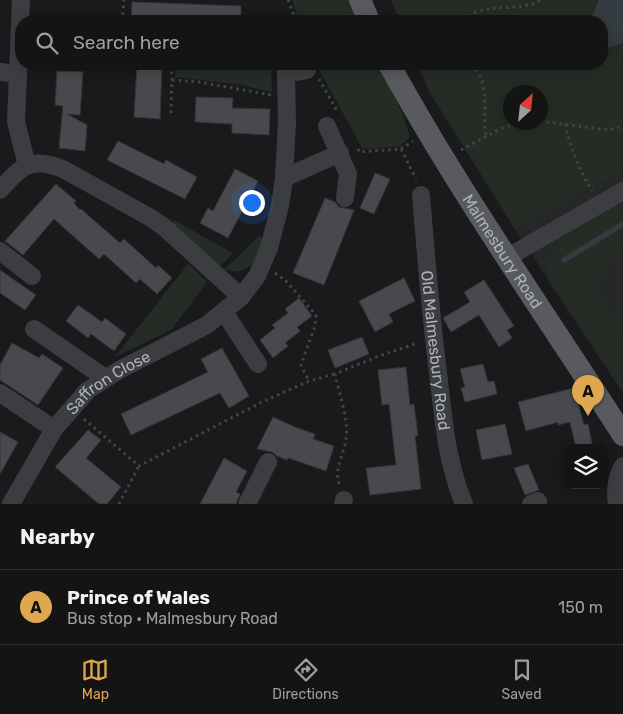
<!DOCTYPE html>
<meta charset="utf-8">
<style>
:root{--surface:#141415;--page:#1d1d1e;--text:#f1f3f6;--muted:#9d9ea0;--line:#333334;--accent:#dfa850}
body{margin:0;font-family:Rubik,sans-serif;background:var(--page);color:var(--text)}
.controls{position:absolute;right:15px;bottom:15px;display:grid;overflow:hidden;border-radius:10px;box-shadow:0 2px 12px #0003}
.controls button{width:45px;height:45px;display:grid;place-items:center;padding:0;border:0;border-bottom:1px solid var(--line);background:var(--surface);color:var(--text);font:25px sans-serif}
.compass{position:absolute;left:503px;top:85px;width:45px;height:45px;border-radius:50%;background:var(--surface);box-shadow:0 2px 12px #0003;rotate:27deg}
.you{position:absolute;left:251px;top:202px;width:18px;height:18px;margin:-12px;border:4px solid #fff;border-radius:50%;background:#1a73e8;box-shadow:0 0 0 8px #1a73e833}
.badge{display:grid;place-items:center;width:32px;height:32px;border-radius:50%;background:var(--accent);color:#111;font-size:16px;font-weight:700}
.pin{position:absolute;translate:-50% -41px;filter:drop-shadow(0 1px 2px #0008)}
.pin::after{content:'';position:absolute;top:26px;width:18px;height:15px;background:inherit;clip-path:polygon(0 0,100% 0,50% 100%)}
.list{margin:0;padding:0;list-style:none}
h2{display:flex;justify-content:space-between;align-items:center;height:65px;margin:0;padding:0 20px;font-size:21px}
h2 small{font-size:16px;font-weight:400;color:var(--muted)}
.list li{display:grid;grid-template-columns:32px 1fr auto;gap:15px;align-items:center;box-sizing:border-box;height:75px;padding:0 20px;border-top:1px solid var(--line)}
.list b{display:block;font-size:19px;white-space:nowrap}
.list p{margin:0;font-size:16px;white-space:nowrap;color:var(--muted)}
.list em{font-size:16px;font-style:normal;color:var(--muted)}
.icon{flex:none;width:28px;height:28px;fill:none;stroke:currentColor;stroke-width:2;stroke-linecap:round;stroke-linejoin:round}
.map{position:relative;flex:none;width:623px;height:504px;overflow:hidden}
.search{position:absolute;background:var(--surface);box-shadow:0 2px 12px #0003;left:15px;right:15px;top:15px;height:55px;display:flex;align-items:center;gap:12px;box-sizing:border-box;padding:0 18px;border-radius:20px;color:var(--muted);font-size:19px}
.sheet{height:140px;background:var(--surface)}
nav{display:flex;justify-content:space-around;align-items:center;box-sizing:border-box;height:70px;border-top:1px solid var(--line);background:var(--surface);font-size:14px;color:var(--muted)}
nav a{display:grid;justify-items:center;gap:2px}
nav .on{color:var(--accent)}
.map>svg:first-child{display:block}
</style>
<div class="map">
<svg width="623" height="504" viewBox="0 0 623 504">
<rect width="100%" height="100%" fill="#1a1a1c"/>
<path fill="#262729" d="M623,171v222l-108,-164z"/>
<g fill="#252c25" fill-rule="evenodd">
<path d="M292,0h59l10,21h-62z"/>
<path d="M391,0h232v171l-108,58 -85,-136 -13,-29h185v-43h-202zM510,92h30v30h-30z"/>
<path d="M176,64h95l1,28 -36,-8 -61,-7z"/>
<path d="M316,64h64l22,49 8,24 -10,9 -25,3 -13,-1z"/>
<path d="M623,202v47l-23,15 6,11 -13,9 30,48v61l-74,-111c-4,-17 1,-31 13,-43z"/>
<path d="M174,220l59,33 -13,13c-17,-12 -30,-29 -48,-42z"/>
<path d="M259,236l3,2 1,5c-8,20 -14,32 -39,27z"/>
<path d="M188,264l19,18 -36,48 -56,27z"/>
</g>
<path fill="#343c41" d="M599,0h24v43l-13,4 -8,-3v-23h-12z"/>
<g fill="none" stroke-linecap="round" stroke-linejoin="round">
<path stroke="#343c41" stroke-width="5.5" d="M564,260l59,-36"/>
</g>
<g fill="#48494c" stroke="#353538">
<path d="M132,2l109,4v15h-110z"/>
<path d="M137,64h25l-2,55 -26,-2z"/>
<path d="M57,71l26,1 -3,43 -13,-1 20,11 -2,26 -26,-3 4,-42 -8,-1z"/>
<path d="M196,97l37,1 -1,10 38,1 -1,26 -37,-2v-9l-37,-2z"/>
<path d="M118,141l46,23 2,-4 31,17 -12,22 -78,-39z"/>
<path d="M235,169l23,12 -30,57 -28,-15 8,-15 5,3z"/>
<path d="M375,173l15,6 -16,35 -14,-6z"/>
<path d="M56,184l20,17 -2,2 6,7 1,-1 39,34 4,-4 32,29 2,-3 14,13 -15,16 -17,-15 -4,4 -32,-29 -5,5 -45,-40 -31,36 -18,-14z"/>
<path d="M325,198l10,4 4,5 15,3 -30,75 -31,-12z"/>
<path d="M0,270l36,25 -11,15 -25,-17z"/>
<path d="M404,278l11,23 -26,13 4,8 -18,10 -16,-31z"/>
<path d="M484,280l30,46 -7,4 5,8 -13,9 -20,-32 -28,17 -8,-14 27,-16 -6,-10z"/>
<path d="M299,298l13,18 -15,11 3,4 -15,12 3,3 -15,12 -13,-18 15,-12 -3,-3 16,-12 -3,-4z"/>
<path d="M78,305l24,17 3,-4 21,16 -12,17 -23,-17 -3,4 -22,-17z"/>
<path d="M362,337l7,17 -34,14 -7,-18z"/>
<path d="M12,343l27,15 3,-4 21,14 -25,37 -38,-25v-15z"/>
<path d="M222,348l27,48 -20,12 -9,-15 -89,42 -10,-21 87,-42 -7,-13z"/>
<path d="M483,364l5,18 6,-1 3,13 -32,8 -4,-14 4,-1 -5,-18z"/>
<path d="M406,367l4,38 4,-1 4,32h-3l6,53 -51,6 -4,-27 30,-3 -7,-61 -7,1 -4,-35z"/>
<path d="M574,388l10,37 4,-1 5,24h-17l-6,-26 -12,3v-3l-32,9 -8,-29z"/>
<path d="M273,417l24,11 18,6 -2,5 21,7 -8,25 -38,-13 -1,2 -10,-4 -5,-4 -15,-3z"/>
<path d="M505,424l7,30 -30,6 -6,-30z"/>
<path d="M88,430l13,10 -15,18 35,29 -14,17h-8l-44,-37z"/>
<path d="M0,432l18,10 -18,32z"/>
<path d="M224,458l23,13 -11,21 4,2 -4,10h-36z"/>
<path d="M528,464l11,26 -14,5 -11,-27z"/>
</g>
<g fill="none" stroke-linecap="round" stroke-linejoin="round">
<g stroke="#424448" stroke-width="3" stroke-dasharray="2.5 4" stroke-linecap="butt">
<path d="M288,0l8,21"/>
<path d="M122,21l2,-21"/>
<path d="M464,21c18,-21 52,-7 77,-21"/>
<path d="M472,64c5,7 10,14 11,22 4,16 0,32 3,49"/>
<path d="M319,79l18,32"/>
<path d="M172,80l27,2 72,13"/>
<path d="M171,113l1,-33 -1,-16"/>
<path d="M540,121l68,9 15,-4"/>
<path d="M565,124c6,25 14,45 27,67"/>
<path d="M358,149l1,3 42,-3 15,30"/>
<path d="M401,149l12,-8"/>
<path d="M461,150l41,-22 20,-6"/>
<path d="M275,273l10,7 31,35 -1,11 -14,39 8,16"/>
<path d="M84,419l55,47 123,-64 47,-21 26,-7"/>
<path d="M339,484c-5,-17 5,-29 7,-45 3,-19 -7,-46 -11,-65l44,-18 39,-13"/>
<path d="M119,504l20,-38"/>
</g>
<g stroke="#3c3d41" stroke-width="18">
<path d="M21,0l-5,122 11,43"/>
<path d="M285,64l1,10 21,-4"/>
<path d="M0,72l18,2"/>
<path d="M327,126l21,48 -3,24"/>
<path d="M284,178l56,-25"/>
<path d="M0,190c22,-24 30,-34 63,-21l88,49 13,9 77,70"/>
<path id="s1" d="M421,195c5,62 10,124 18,186 5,44 8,81 25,123"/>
<path d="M0,251l32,25"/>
<path d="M508,257l115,-66"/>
<path d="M224,312l34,52"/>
<path d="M34,329l71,49"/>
<path d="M0,393l54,36"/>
<path id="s2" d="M11,504l43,-75 34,-39 33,-21 86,-44 34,-28 16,-21 12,-28 11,-42 4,-28 3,-55 -1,-49"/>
<path d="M247,504l21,-42"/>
<path d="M343,504l1,-4"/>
<path d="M531,504l7,-3"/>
<path d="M617,504c-2,-13 -1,-26 6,-38"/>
</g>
<g stroke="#585a60" stroke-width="22">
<path d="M360,0l9,21"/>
<path id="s3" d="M389,64c70,128 155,248 234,371"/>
</g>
</g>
<g text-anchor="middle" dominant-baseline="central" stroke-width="4" stroke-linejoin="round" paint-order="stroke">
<g font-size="16" fill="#aeb3ba" stroke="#151517">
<text stroke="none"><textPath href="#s3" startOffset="219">Malmesbury Road</textPath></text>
<text stroke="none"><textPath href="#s1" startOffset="156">Old Malmesbury Road</textPath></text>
<text stroke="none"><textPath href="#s2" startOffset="159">Saffron Close</textPath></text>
</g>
</g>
</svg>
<div class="controls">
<button><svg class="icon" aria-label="layers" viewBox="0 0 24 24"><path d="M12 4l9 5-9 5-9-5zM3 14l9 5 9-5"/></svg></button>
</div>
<svg class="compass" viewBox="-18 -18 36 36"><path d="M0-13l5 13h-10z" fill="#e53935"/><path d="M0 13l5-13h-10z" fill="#9d9ea0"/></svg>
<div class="you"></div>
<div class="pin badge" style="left:588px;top:416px">A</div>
<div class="search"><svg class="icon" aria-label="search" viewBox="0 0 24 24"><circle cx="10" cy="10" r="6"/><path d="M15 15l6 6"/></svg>Search here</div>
</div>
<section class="sheet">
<h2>Nearby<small></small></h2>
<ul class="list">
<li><span class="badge">A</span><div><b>Prince of Wales</b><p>Bus stop · Malmesbury Road</p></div><em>150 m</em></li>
</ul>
</section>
<nav>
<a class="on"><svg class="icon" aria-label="map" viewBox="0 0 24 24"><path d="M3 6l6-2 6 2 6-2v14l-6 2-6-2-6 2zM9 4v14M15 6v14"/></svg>Map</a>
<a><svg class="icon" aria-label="directions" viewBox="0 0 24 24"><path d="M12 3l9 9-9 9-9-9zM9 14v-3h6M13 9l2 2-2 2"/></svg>Directions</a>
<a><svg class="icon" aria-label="saved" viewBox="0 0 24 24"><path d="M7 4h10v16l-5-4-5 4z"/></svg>Saved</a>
</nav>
